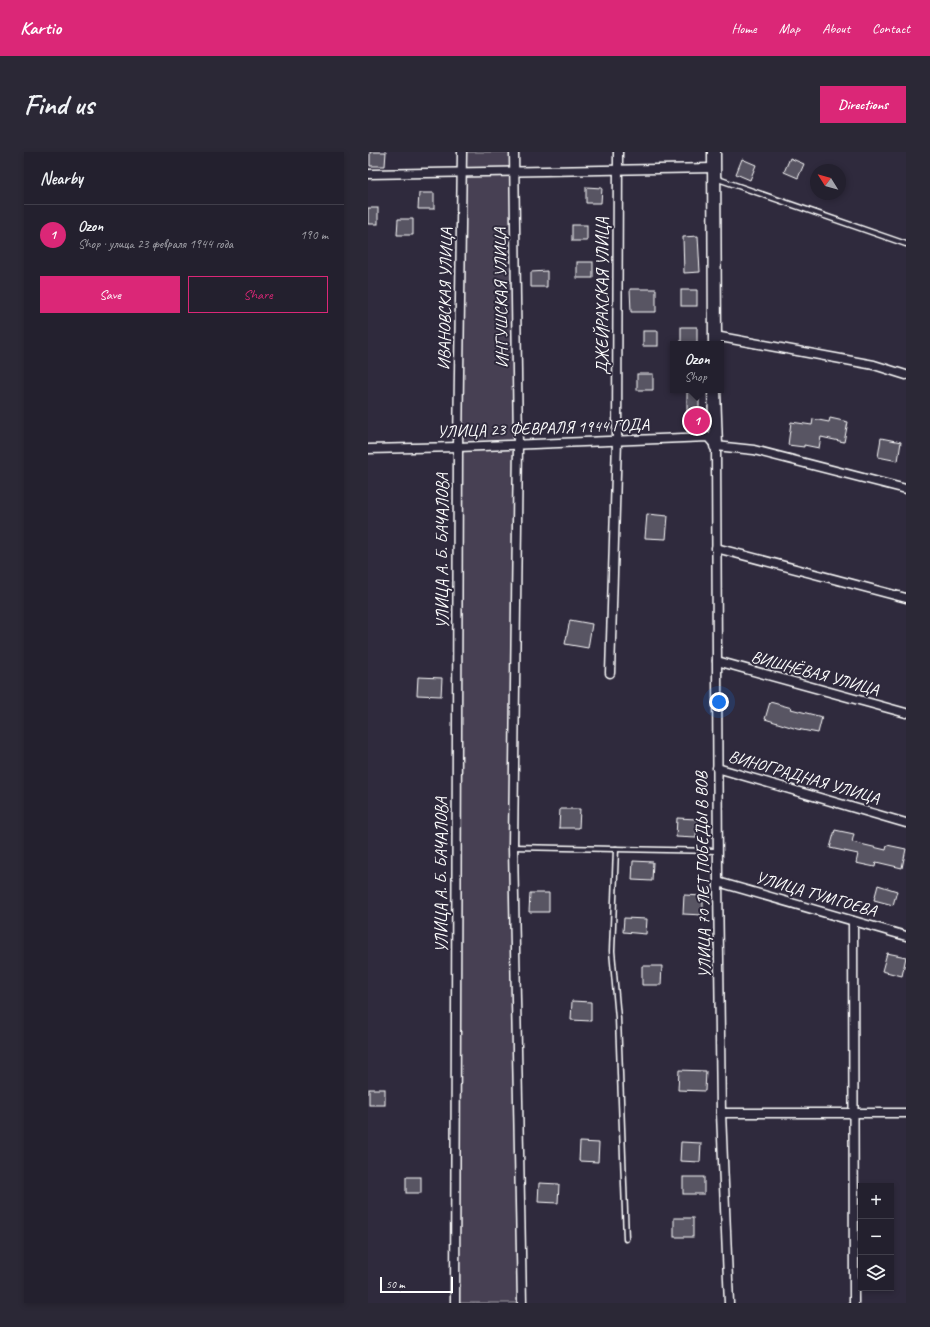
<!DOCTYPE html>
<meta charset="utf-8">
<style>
:root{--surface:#23202e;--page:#2b2836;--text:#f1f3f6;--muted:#a3a3aa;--line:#403e4a;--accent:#db2777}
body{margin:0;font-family:Caveat,sans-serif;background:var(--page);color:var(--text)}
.controls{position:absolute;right:12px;bottom:12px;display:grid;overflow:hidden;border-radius:0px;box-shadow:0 2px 6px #0003}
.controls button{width:36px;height:36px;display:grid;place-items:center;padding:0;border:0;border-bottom:1px solid var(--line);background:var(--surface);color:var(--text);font:20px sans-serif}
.compass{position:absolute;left:442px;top:12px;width:36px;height:36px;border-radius:50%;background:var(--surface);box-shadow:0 2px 6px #0003;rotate:307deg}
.scale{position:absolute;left:12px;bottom:10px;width:73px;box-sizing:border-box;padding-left:4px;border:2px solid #fff;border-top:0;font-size:11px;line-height:14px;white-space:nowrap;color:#fff;-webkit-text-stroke:3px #2f2a3d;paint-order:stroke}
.you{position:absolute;left:351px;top:550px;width:14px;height:14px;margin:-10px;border:3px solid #fff;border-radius:50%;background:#1a73e8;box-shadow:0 0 0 6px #1a73e833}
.badge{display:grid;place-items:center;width:26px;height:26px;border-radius:50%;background:var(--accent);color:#fff;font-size:13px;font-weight:700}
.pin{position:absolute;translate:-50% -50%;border:2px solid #fff;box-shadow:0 1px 4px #0006}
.popup{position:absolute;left:302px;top:189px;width:54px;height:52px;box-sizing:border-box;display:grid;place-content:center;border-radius:0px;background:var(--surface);filter:drop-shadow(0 1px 3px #0005);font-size:13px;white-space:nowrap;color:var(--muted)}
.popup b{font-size:15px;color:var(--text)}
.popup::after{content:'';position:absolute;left:50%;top:100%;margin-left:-8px;border:8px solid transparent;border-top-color:var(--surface)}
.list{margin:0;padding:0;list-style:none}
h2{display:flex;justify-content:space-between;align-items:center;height:52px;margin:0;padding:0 16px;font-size:17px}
h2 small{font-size:13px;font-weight:400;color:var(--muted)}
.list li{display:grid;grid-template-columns:26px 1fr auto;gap:12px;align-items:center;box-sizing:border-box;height:60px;padding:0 16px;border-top:1px solid var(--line)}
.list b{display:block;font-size:15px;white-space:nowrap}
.list p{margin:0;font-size:13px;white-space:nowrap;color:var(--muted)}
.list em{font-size:13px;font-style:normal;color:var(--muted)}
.actions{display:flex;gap:8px;padding:12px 16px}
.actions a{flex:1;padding:9px 0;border:1px solid var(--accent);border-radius:0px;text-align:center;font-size:14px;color:var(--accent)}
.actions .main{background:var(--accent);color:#fff}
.icon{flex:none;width:22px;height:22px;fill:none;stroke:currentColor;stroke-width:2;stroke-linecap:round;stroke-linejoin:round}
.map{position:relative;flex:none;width:538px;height:1151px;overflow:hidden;border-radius:0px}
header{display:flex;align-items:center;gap:24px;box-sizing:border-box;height:56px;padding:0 20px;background:var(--accent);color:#fff}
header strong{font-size:19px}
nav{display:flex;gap:22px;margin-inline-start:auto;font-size:14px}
.intro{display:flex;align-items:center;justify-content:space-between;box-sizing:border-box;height:96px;padding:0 24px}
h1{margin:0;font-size:28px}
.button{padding:10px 18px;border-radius:0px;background:var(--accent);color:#fff;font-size:14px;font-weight:700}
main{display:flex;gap:24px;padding:0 24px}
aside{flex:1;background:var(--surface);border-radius:0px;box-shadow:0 2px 6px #0003}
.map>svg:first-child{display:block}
</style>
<header>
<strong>Kartio</strong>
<nav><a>Home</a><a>Map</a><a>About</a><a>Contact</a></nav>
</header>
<div class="intro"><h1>Find us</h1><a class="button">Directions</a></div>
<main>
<aside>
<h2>Nearby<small></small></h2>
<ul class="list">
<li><span class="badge">1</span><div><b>Ozon</b><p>Shop · улица 23 февраля 1944 года</p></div><em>190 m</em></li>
</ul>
<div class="actions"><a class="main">Save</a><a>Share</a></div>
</aside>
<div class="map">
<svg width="538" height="1151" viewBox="0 0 538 1151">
<rect width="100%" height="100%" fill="#2f2a3d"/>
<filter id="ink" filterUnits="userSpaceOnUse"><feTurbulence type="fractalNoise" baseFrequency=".025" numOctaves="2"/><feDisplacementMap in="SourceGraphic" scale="8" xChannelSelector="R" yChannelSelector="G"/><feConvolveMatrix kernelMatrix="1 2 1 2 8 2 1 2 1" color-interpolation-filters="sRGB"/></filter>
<g filter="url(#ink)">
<path fill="#464152" stroke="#a2a0a8" d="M94,0h52l4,292v859h-59z"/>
<g fill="#595564" stroke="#fff">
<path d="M2,0h16l-1,14h-15z"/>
<path d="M422,6l14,6 -6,14 -14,-6z"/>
<path d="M374,7l14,6 -6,15 -14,-6z"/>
<path d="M218,35l16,1 -1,15h-15z"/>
<path d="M51,41h15v16h-16z"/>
<rect x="0" y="56" width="10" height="16"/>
<path d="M30,67h15v16h-16z"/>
<rect x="204" y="73" width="15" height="16"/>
<path d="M330,84l2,36 -16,1 -1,-36z"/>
<rect x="209" y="110" width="16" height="16"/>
<path d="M179,119v16h-16v-15z"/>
<path d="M262,137h26v23h-25z"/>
<rect x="313" y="138" width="16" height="16"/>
<rect x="313" y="175" width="16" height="16"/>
<rect x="275" y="179" width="15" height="15"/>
<rect x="269" y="222" width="16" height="16"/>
<path d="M319,238h12v24l-12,1z"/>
<path d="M462,266l18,4 -4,20 -23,-5 -2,11 -15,-3v2l-16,-2 3,-23 21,3 1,-6 16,3z"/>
<path d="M513,286l20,4 -3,19 -20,-4z"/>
<path d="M279,362l21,2 -2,23 -21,-1z"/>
<path d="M202,468l22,4 -4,24 -23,-4z"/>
<path d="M50,525l24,1 -1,18 -24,-1z"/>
<path d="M402,550l22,6 -1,1 31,8 -4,16 -21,-4 -32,-10z"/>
<path d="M192,657h20l-1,19h-20z"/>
<path d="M309,666l20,1 -1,19 -20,-1z"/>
<path d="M467,678l19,4 -2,8 34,8 1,-5 19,4 -4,19 -26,-6 -1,5 -19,-4 2,-9 -28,-6z"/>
<path d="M265,709l20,1 -1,19 -20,-1z"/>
<path d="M510,733l19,6 -4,14 -19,-5z"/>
<path d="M162,741h19v19h-20z"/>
<path d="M316,743l19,1v19l-20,-1z"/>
<path d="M256,766l23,1 -1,15 -23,-2z"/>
<path d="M519,801l19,4 -4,19 -20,-5z"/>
<path d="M274,814h20l-1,19h-19z"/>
<path d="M204,849l19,1v19l-20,-1z"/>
<path d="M311,918l27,1 -1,20 -27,-1z"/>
<rect x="1" y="937" width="16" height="16"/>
<path d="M212,990l19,1 -1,19 -19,-1z"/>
<path d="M313,990l20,1 -1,19 -20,-1z"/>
<rect x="38" y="1025" width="15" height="16"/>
<rect x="315" y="1025" width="21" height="17"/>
<path d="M171,1031l20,1 -1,19 -20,-1z"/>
<rect x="306" y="1066" width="19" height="19"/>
</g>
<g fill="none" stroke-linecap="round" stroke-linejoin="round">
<g stroke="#fff" stroke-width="7">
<g id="lane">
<path d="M347,26l191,66"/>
<path d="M145,695l204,4"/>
<path d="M248,697l-4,102 6,67 8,221"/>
</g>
</g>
<g stroke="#fff" stroke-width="11">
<g id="street">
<path d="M146,0l4,292 -5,403 9,456"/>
<path d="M0,22l346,-6"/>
<path d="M347,184l159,29 32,10"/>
<path d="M348,294l2,436 3,231 8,190"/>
<path d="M348,294l38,4 152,39"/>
<path d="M0,297l90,-2 250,-10 8,9"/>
<path d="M348,396l190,50"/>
<path d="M349,509l189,52"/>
<path d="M242,521l7,-232 1,-289"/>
<path d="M349,616l189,55"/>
<path d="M350,730l188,54"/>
<path d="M485,769l1,382"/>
<path d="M353,961h185"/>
<path d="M87,1151l3,-856 4,-295"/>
</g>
</g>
<g stroke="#fff" stroke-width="15">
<g id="secondary">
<path d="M346,0l1,192"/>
<path d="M346,238l2,56"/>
</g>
</g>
<use href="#lane" stroke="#2f2a3d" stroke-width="4"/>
<use href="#street" stroke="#2f2a3d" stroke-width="8"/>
<use href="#secondary" stroke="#2f2a3d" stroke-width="12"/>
</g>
</g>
<g text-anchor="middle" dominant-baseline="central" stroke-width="4" stroke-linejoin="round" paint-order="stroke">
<g font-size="17" fill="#fff" stroke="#2f2a3d">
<text transform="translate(234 144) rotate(-90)">ДЖЕЙРАХСКАЯ УЛИЦА</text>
<text transform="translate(133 146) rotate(-91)">ИНГУШСКАЯ УЛИЦА</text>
<text transform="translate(77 147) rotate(-89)">ИВАНОВСКАЯ УЛИЦА</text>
<text transform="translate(175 276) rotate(-2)">УЛИЦА 23 ФЕВРАЛЯ 1944 ГОДА</text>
<text transform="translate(74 399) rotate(-90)">УЛИЦА А. Б. БАЧАЛОВА</text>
<text transform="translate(447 521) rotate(15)">ВИШНЁВАЯ УЛИЦА</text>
<text transform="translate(436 625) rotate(16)">ВИНОГРАДНАЯ УЛИЦА</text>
<text transform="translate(73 723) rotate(-90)">УЛИЦА А. Б. БАЧАЛОВА</text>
<text transform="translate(335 723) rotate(-91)">УЛИЦА 70 ЛЕТ ПОБЕДЫ В ВОВ</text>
<text transform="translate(448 742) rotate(16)">УЛИЦА ТУМГОЕВА</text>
</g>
</g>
</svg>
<div class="controls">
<button>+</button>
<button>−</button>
<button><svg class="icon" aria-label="layers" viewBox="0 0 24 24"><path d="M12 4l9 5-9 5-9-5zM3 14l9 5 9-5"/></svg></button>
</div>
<svg class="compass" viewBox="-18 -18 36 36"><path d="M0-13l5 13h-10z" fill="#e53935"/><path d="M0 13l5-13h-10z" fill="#a3a3aa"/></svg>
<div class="scale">50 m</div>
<div class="you"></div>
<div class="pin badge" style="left:329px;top:269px">1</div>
<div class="popup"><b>Ozon</b>Shop</div>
</div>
</main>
